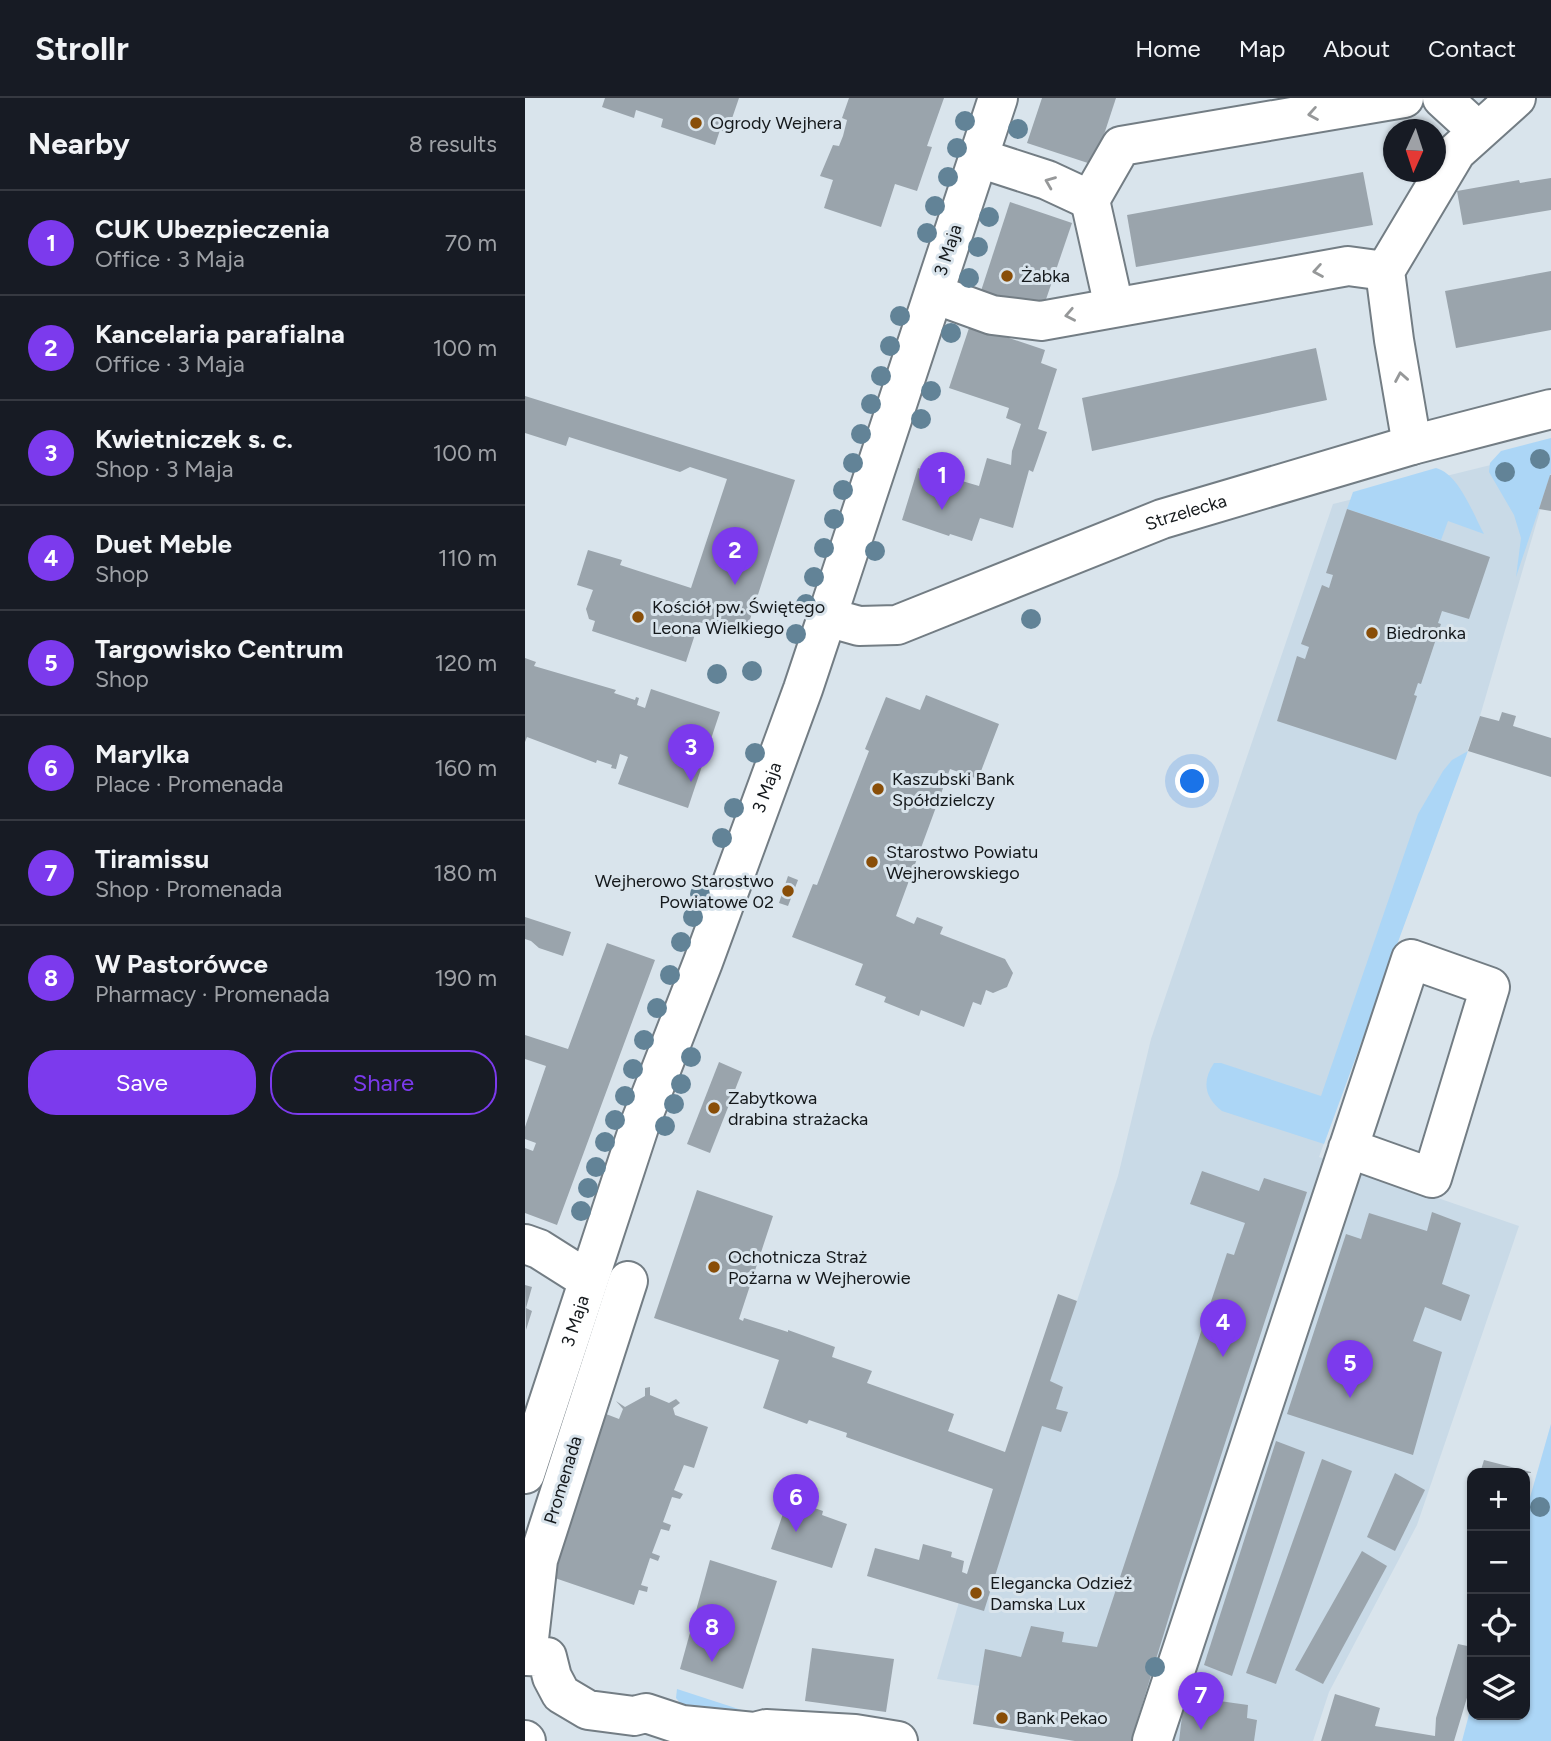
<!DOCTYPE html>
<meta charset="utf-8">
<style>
:root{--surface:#171b24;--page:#242831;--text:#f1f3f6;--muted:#9ea1a6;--line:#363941;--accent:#7c3aed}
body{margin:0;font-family:Figtree,sans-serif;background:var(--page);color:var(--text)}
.controls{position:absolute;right:21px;bottom:21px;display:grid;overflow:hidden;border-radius:14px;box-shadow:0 2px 5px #0004}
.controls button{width:63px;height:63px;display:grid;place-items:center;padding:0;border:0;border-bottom:2px solid var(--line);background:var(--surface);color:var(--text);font:35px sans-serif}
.compass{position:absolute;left:858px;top:21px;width:63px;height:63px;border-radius:50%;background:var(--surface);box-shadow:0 2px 5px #0004;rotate:183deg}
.you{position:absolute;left:668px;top:684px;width:24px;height:24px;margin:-18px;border:5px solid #fff;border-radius:50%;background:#1a73e8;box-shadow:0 0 0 10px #1a73e833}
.badge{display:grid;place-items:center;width:46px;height:46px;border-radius:50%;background:var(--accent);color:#fff;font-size:23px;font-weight:700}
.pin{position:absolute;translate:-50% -58px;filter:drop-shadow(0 2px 4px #0008)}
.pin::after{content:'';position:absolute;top:37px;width:24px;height:21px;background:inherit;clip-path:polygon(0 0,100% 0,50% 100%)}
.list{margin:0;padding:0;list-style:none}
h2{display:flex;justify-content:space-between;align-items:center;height:91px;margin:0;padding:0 28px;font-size:30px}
h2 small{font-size:23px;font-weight:400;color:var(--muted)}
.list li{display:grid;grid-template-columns:46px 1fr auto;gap:21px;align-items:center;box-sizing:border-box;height:105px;padding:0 28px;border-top:2px solid var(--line)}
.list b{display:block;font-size:26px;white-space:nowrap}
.list p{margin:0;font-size:23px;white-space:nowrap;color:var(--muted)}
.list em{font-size:23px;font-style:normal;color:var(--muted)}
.actions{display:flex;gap:14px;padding:21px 28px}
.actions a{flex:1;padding:16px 0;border:2px solid var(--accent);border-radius:28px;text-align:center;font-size:24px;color:var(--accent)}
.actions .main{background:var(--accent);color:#fff}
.icon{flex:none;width:38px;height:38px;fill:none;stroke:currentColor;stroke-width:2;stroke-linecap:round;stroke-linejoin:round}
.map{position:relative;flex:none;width:1026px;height:1643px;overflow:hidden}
header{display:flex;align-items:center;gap:42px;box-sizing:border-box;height:98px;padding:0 35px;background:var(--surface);border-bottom:2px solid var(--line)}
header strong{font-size:33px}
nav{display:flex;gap:38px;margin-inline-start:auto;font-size:24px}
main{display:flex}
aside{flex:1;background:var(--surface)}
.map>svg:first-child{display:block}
</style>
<header>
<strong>Strollr</strong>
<nav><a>Home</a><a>Map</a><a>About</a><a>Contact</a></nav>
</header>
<main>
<aside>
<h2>Nearby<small>8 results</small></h2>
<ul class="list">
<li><span class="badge">1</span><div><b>CUK Ubezpieczenia</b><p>Office · 3 Maja</p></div><em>70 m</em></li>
<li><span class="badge">2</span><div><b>Kancelaria parafialna</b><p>Office · 3 Maja</p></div><em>100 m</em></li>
<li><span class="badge">3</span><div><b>Kwietniczek s. c.</b><p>Shop · 3 Maja</p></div><em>100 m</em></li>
<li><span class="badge">4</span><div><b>Duet Meble</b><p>Shop</p></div><em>110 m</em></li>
<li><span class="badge">5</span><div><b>Targowisko Centrum</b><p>Shop</p></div><em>120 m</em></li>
<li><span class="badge">6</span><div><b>Marylka</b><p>Place · Promenada</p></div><em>160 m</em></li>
<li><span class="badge">7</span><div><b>Tiramissu</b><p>Shop · Promenada</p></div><em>180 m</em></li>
<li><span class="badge">8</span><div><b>W Pastorówce</b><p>Pharmacy · Promenada</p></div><em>190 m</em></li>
</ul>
<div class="actions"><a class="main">Save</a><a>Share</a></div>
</aside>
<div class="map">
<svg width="1026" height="1643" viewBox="0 0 1026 1643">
<rect width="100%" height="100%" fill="#d9e4ec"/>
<path fill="#c9dae7" d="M1026,352v23l-71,243 -161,441 200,69 -102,299 -88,167 -16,49h-238l-102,-17 6,-38 -42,-7 30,-105 26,-85 84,-188 41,-125 33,-137 182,-535z"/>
<g fill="#acd6f6">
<path d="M1026,340v35l-35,104 5,-39 -7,-23 -25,-43 1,-9 11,-12z"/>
<path d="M911,370c23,6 37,46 48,66l-36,-13 -7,19 -94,-31 6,-17z"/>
<path d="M943,653l-144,393 -102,-33c-18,-14 -20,-30 -8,-48h7l100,33 97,-282 25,-43 9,-11z"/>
<path d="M1026,1326v317h-89l10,-38v12h53v-200z"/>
<path d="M152,1591l80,26 -73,-7 -8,-10z"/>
</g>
<g fill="#9aa4ac">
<path d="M80,0h134l-12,35 -7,-3 -5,15 -54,-18 2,-8 -27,-9 -2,8 -32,-11z"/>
<path d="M324,0h95l-17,48 5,1 -15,44 -22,-7 -14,43 -57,-19 9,-28 -13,-4 13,-31 6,1 4,-10 4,-16 -5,-2z"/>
<path d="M517,0h74l-22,67 -67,-22z"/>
<path d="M838,74l10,53 -237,42 -9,-52z"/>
<path d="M1026,80v32l-88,15 -6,-34 62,-11 1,3z"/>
<path d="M485,104l62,21 -31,91 -61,-20z"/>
<path d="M1026,173v59l-95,18 -11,-57z"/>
<path d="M445,227l75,25 -4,13 16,6 -19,60 9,3 -14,40 -4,-2 -16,58 -33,-10 -8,23 -22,-7 -1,2 -47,-16 16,-52 61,18 8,-28 24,7 1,-14 9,-27 -15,-6 3,-10 -60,-20z"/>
<path d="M791,250l11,52 -235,51 -10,-53z"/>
<path d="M0,298l270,84 -50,155 -46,-13 -13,40 -94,-31 3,-10 -6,-2 -3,-10 7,-19 -16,-5 11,-35 34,10 -2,5 71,23 36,-109 -37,-12 -10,5 -111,-35 -3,9 -41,-13z"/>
<path d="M1025,377h1v36l-12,-2z"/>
<path d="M822,411l143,48 -21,62 -27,-8 -4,12 3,1 -20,60 -3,-1 -4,12 3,1 -21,64 -119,-39 20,-65 8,3 4,-12 -8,-3 21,-59 7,3 4,-13 -7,-2z"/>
<path d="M0,560l11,4 -2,4 82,24 -2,3 21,7 1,-3 3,1 -2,7 8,3 6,-19 69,23 -32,96 -70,-24 10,-27 -8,-3 -4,15 -5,-1 1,-3 -15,-5 -1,3 -69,-26 -2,5z"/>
<path d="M401,597l73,29 -21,55 -28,-10 -54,147 18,8 3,-7 26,10 -3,7 65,25 8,14 -6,14 -14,6 -7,-3 -5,15 -8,-3 -9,25 -43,-17 -2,6 -35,-14 2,-5 -31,-12 8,-21 -71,-27 21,-53 4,1 52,-134 -4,-2 21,-52 34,13z"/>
<path d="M977,614l14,4 -3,10 38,12v39l-83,-26 12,-35 19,5z"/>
<path d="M263,778l10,4 -10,26 -9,-3z"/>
<path d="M0,819l46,15 -8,24 -24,-8 -8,-7 -6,-2z"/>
<path d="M82,845l48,17 -98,265 -32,-12v-65l8,3 3,-8 -11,-4v-12l21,-61 -21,-7v-24l43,14z"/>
<path d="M194,964l23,10 -32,81 -23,-9z"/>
<path d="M677,1073l57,20 5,-13 43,14 -128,392 -48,157h-56l-102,-17 12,-75 36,8 10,-31 33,6 -2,10 35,5 130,-394 7,2 11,-32 -55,-19z"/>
<path d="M172,1092l76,26 -34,103 4,2 1,-3 44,14v-2l47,17 -3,10 40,14 -5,12 87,31 -6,17 57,21 53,-158 19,7 -27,80 13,6 -7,22 12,3 -7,20 -19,-6 -58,185 -117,-35 8,-28 44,12 4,-16 29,8 -1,5 13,4 -2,11 5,2 26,-85 -147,-52 1,-4 -38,-13 -2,4 -44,-16 16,-48 -125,-42z"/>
<path d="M907,1114l29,11 -19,61 28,11 -9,26 -36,-14 -12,34 29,11 -29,103 -126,-41 59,-180 15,5 8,-26 58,18z"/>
<path d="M0,1187l7,2 -6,21 6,3 -6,19z"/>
<path d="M125,1289v8l19,8 7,-4 4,4 -7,5 2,7 33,12 -14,41 -10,-3 -10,25 9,4 -3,5 -8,-2 -9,25 8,3 -2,6 -8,-2 -9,24 8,3 -2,5 -8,-3 -9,27 7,2 -1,5 -8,-2 -5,15 -85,-29 43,-150 8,3 6,-15 13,5 4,-10 -7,-8 9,6 20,-11v-8z"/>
<path d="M751,1343l29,11 -73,224 -28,-11z"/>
<path d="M797,1361l30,12 -76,213 -30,-11z"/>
<path d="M959,1362l47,12v1h-3l-2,10 -1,-10h-45z"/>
<path d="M870,1375l30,17 -30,61 -28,-14z"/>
<path d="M263,1401l35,12 -1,4 25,9 -15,44 -61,-19z"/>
<path d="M837,1453l25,15 -64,118 -28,-14z"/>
<path d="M185,1462l67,21 -34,108 -63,-20z"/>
<path d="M933,1546l14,3v34l-18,60h-133l14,-47 45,14 -5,18 60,10 1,-18z"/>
<path d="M287,1550l82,11 -8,53 -81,-11z"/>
<path d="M673,1600l50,7 -1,13 10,2 -3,21h-75l4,-33 13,2z"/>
</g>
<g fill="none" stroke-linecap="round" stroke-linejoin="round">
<g stroke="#737d84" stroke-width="42">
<g id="minor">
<path d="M917,0l36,33"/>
<path d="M454,60l68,22 43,20 31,-54 283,-48"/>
<path d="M565,102l24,107"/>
<path d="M409,196l58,21 49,6 307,-55 37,5"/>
<path d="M887,347l-18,-105 -9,-69 71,-119 60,-54"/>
<path d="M0,1146l14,5 49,31"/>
<path d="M103,1183l-90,279 -11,96 20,1 5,20 9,17 27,16 46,6 12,-3 36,12 72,7 12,-3 89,5 43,7"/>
<path id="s1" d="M0,1376l116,-353 62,-159 100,-273 24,-72"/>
<path d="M0,1642l1,1"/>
<path d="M627,1643l259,-782 79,28 -58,191 -84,-30"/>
</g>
</g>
<g stroke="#737d84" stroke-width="42">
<g id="major">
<path id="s2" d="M473,0l-171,519 32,9 38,-1 265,-106 250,-74 139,-36"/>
</g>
</g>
<use href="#minor" stroke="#fff" stroke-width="38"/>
<use href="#major" stroke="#fff" stroke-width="38"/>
</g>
<g fill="#628397">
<circle cx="440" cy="23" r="10"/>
<circle cx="493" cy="31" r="10"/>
<circle cx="432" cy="50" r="10"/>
<circle cx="423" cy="79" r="10"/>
<circle cx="410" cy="108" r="10"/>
<circle cx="464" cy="119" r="10"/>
<circle cx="402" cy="135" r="10"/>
<circle cx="453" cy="149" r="10"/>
<circle cx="444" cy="180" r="10"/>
<circle cx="375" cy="218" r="10"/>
<circle cx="426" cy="235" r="10"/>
<circle cx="365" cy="248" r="10"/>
<circle cx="356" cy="278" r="10"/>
<circle cx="406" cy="293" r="10"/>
<circle cx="346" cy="306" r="10"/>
<circle cx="396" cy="321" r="10"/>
<circle cx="336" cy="336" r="10"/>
<circle cx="1015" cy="361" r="10"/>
<circle cx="328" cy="365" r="10"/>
<circle cx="980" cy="374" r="10"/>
<circle cx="318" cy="392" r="10"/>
<circle cx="309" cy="421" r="10"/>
<circle cx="299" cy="450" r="10"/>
<circle cx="350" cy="453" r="10"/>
<circle cx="289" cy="479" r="10"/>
<circle cx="281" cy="506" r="10"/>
<circle cx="506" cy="521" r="10"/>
<circle cx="271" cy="536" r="10"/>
<circle cx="227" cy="573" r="10"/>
<circle cx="192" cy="576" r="10"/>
<circle cx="230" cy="655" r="10"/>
<circle cx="209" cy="710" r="10"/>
<circle cx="197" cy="740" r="10"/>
<circle cx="175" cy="796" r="10"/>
<circle cx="168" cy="819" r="10"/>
<circle cx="156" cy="844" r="10"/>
<circle cx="145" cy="877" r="10"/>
<circle cx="132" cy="910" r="10"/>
<circle cx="119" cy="942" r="10"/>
<circle cx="166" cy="959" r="10"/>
<circle cx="108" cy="971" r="10"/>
<circle cx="156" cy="986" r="10"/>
<circle cx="100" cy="998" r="10"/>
<circle cx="149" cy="1006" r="10"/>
<circle cx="90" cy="1022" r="10"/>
<circle cx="140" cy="1028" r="10"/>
<circle cx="80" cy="1044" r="10"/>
<circle cx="71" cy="1069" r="10"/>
<circle cx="63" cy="1090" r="10"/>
<circle cx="56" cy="1113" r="10"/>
<circle cx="1015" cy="1409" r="10"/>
<circle cx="630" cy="1569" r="10"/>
</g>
<defs><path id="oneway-chevron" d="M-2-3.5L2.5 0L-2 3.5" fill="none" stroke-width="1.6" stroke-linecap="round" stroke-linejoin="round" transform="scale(1.75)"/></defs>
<g stroke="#969899">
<use href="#oneway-chevron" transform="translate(788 16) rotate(170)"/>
<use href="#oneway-chevron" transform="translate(525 84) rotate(-158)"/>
<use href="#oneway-chevron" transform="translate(793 173) rotate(170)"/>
<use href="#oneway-chevron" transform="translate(545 217) rotate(169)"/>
<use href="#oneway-chevron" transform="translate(876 279) rotate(-100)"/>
</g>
<g fill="#894e08" stroke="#d9e4ec" stroke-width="2.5">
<circle cx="171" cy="25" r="7"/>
<circle cx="482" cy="178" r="7"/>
<circle cx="113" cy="519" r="7"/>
<circle cx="847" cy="535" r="7"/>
<circle cx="353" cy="691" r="7"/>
<circle cx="347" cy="764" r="7"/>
<circle cx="263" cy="793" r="7"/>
<circle cx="189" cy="1010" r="7"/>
<circle cx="189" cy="1169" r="7"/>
<circle cx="451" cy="1495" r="7"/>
<circle cx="477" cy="1620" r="7"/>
</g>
<g text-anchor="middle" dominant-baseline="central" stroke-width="6" stroke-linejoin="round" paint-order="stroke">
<g font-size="18" fill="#15191c" stroke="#d9e4ec" text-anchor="start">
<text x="185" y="25">Ogrody Wejhera</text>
<text x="496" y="178">Żabka</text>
<text x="127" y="509">Kościół pw. Świętego<tspan x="127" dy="21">Leona Wielkiego</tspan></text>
<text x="861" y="535">Biedronka</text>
<text x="367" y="681">Kaszubski Bank<tspan x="367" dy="21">Spółdzielczy</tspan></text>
<text x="361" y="754">Starostwo Powiatu<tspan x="361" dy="21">Wejherowskiego</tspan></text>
<text x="249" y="783" text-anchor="end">Wejherowo Starostwo<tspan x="249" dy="21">Powiatowe 02</tspan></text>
<text x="203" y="1000">Zabytkowa<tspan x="203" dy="21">drabina strażacka</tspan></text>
<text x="203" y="1159">Ochotnicza Straż<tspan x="203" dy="21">Pożarna w Wejherowie</tspan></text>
<text x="465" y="1485">Elegancka Odzież<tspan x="465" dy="21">Damska Lux</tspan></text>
<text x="491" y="1620">Bank Pekao</text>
</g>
<g font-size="18" fill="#15191c" stroke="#d9e4ec">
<text transform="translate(423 152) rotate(-72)">3 Maja</text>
<text stroke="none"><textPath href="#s2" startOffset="928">Strzelecka</textPath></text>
<text stroke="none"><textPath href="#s1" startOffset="728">3 Maja</textPath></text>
<text stroke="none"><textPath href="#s1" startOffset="161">3 Maja</textPath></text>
<text transform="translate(38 1382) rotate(-73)">Promenada</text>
</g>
</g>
</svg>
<div class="controls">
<button>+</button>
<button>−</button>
<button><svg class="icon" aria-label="locate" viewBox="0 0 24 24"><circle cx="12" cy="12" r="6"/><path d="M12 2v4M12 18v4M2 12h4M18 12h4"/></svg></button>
<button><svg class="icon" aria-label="layers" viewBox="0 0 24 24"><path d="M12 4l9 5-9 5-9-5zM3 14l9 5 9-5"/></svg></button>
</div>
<svg class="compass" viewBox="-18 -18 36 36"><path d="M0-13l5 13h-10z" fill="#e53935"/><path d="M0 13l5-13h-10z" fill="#9ea1a6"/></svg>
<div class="you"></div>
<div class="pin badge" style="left:417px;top:412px">1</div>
<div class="pin badge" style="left:210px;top:487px">2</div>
<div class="pin badge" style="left:166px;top:684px">3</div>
<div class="pin badge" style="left:698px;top:1259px">4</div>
<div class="pin badge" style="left:825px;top:1300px">5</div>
<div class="pin badge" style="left:271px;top:1434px">6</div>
<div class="pin badge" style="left:676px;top:1632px">7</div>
<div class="pin badge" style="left:187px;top:1564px">8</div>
</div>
</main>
